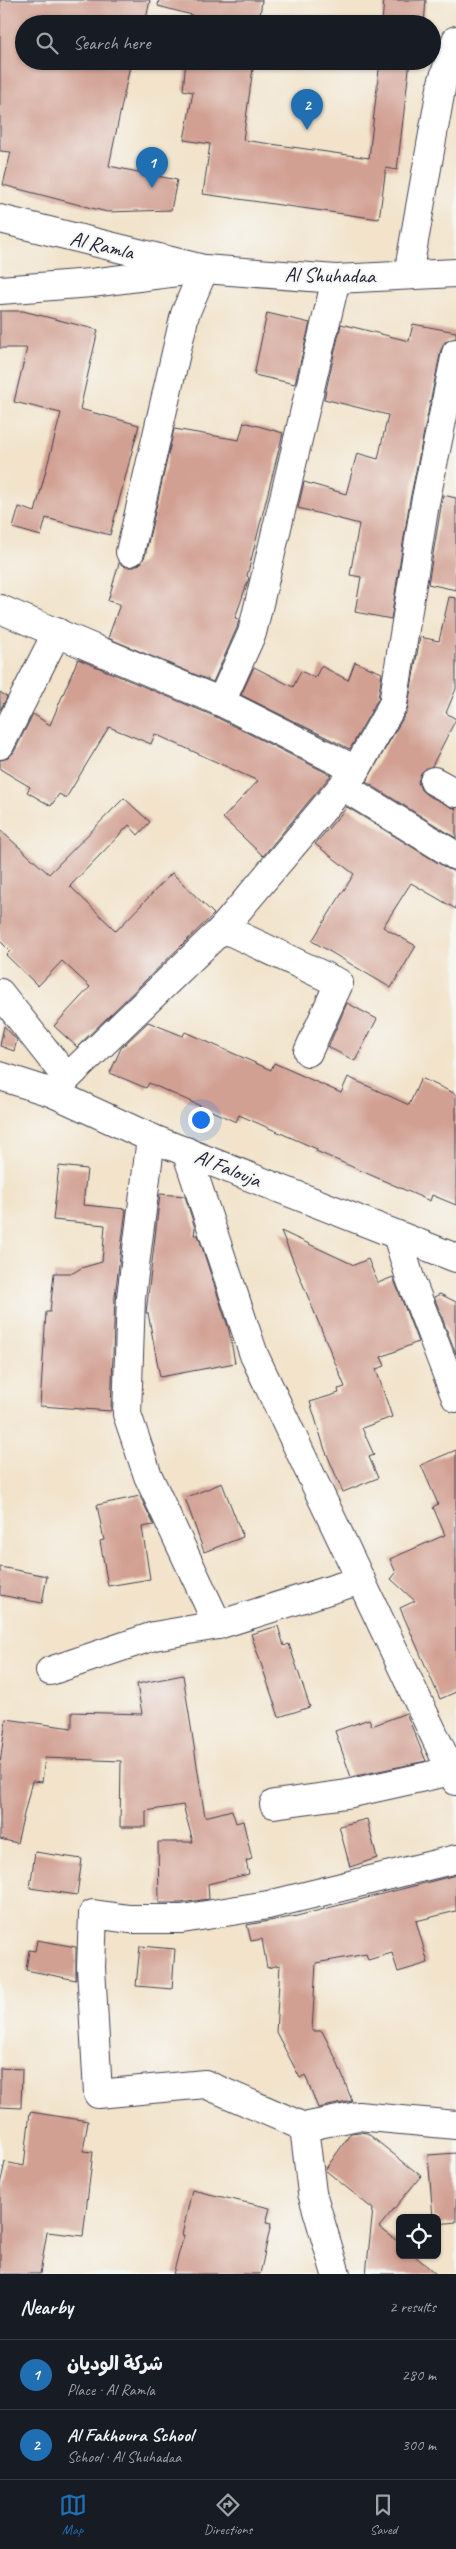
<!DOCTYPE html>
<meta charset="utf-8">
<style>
:root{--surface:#171b24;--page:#20242c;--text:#f1f3f6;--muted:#9ea1a6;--line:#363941;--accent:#1f6fb2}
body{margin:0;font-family:Caveat,"Playpen Sans Arabic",sans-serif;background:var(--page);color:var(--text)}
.controls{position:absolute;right:15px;bottom:15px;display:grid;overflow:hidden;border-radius:8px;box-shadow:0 1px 4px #0004}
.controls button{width:45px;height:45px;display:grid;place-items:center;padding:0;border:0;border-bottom:1px solid var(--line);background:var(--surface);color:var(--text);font:25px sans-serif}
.you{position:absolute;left:200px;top:1119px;width:18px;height:18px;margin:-12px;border:4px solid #fff;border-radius:50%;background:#1a73e8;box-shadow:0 0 0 8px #1a73e833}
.badge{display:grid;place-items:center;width:32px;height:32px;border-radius:50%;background:var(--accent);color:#fff;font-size:16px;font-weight:700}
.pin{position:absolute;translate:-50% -41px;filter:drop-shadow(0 1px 2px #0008)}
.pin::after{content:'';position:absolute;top:26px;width:18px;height:15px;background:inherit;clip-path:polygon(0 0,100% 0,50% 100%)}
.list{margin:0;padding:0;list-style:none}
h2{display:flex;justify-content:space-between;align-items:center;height:65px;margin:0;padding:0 20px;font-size:21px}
h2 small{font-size:16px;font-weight:400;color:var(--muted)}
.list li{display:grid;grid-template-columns:32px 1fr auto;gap:15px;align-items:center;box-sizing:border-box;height:70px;padding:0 20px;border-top:1px solid var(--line)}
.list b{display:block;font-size:19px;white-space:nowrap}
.list p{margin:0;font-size:16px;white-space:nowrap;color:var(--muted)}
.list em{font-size:16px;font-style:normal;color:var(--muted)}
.icon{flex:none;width:28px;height:28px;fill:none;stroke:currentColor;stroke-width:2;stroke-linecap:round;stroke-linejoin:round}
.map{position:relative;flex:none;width:456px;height:2274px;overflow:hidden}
.search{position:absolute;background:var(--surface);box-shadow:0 1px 4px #0004;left:15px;right:15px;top:15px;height:55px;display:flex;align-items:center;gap:12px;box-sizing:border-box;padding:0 18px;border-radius:28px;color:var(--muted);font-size:19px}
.sheet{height:205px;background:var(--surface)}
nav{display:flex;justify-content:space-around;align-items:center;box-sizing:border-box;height:70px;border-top:1px solid var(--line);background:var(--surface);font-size:14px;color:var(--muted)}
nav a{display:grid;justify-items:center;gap:2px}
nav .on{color:var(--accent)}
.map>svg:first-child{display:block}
</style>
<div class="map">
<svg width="456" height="2274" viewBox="0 0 456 2274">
<rect width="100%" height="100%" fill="#f6f6f2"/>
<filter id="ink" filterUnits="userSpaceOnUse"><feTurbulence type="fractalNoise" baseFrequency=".02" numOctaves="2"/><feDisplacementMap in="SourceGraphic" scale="10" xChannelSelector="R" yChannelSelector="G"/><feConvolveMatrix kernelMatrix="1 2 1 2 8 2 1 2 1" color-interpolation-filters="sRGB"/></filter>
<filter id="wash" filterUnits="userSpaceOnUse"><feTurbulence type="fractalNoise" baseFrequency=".0096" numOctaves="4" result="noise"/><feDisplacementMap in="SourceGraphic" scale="20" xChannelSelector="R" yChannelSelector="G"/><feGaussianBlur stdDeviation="1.12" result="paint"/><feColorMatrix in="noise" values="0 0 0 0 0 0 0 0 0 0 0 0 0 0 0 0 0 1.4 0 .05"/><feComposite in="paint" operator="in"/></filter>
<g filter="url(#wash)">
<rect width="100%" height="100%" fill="#f2e3ca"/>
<g id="blocks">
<g fill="#d2a093">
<path d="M0,0h150l-5,24h-121v37h107l-22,105 68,14 -6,30 -64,2 -104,-27 8,-33 -11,-1z"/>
<path d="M159,0h103l-3,24h-68l1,-9 -34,-9z"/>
<path d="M384,0h42l-2,24 -42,-2z"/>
<path d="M186,61h68l-11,79 126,18 11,-97h30l-13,109 -11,-2 -7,51 -176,-25 7,-50 -26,-4 9,-48 -10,-2z"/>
<path d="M0,311h23l75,19 -18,79 59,16 -29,110 -64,-17 -5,18 -28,-8 6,-21 16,5 26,-99 -47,-11 13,-54h-27z"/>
<path d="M267,313l43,10 -15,61 -41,-9z"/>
<path d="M341,324l68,17 4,-17 43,8v6l-11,4 -4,8 -31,150 -19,119 -36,-7 6,-35 -11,-2 9,-51 -61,-16 6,-26 42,12 11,-41 21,6 10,-44 -64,-16z"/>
<path d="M244,422l39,11 -36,143 2,2 -14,40 4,1 -2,9 -24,54 -105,-44 12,-34 -12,-3 11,-38 7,4h8l7,-4 4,-7 29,-127 65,11z"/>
<path d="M443,495l13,3v92l-28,-6z"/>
<path d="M449,597l7,1v91l-10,24 10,6 -24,47 -11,7 -3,9 3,8 6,5 29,14v29l-90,-56 41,-71 13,-74 19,4z"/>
<path d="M78,659l136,57 117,59 -68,81 -40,-38 35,-37 -103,-47 -4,10 -42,-17 -43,71 -7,-4 -8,12 -24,-14 3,-5 -30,-18v-9l8,-2 6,-6 19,-38 17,11z"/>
<path d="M355,662l27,11 -4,26 -28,50 -109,-54 13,-28 39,20 8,-16 14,7 6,-12 27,14z"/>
<path d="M0,692l7,5 -7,13z"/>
<path d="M124,798l26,24 -12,13 -9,-10 -59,61 46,45 56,-58 42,41 -137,133 -23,-21 36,-39 -28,-26 -24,25 -32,-31 4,-4 -10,-10v-111l49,44z"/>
<path d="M347,807l101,62 8,3v37l-45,-26 -28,44 33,19 -25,42 -79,-47 42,-67 -39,-30z"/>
<path d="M347,1003l30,16 -22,42 -27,-14z"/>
<path d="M148,1022l35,14 2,-4 86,38 3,-7 67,30 7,-16 61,28 12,-27 35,16v111l-24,-10 -2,6 -114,-50 1,-2 -78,-34 -3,7 -87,-39 -3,5 -36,-15 11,-25z"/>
<path d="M4,1026l13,14 -3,11 -14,-5z"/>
<path d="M59,1166l28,3 -4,36 43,4 -11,87 -4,115 -71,-5 6,-94h4l4,-39h19l8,-5 21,-6 3,-37 -52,-5z"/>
<path d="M160,1194l25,2 10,32 -1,7h4l31,95 6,33 -75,14 -12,-64h-2z"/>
<path d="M281,1231l73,34 14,-6 10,24 15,-6 25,65 -37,15 4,9 -9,3 16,48 -30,11 12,27 -5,2 9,21 -35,14 -18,-42 -15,-48 29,-9 -1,-4 7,-2z"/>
<path d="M440,1294l16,8v52l-22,-57z"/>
<path d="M456,1450v242l-16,7 -40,-91 15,-7 -24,-22 5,-6 -6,-14 55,-24 -12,-28 5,-3 -17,-39z"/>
<path d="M222,1483l21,54 -39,15 -19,-54z"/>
<path d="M140,1496l14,29 -12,2 8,52 -42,7 -8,-45 4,-1 -7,-35z"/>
<path d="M0,1567l47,9 -5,27 -42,-8z"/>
<path d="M278,1626l6,20 5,-2 21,63 -31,10 -28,-83z"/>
<path d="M183,1675l22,142 27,-7 4,13 7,-2 9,38 -6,2 3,13 -41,10 1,15 -28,4h-22l-1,-61h35l-10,-37 -37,6v16h-26l1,-66 -76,-3 -3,24 -10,-1 -15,62 -17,-4v-76l6,-44 66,9v-16l70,2 -5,-30z"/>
<path d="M406,1713l20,48 -75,16 -16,-46 34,-12 3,7z"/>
<path d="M367,1819l10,39 -27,9 -11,-41z"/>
<path d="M35,1852l47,7 -5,36 -47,-7z"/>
<path d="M456,1875v36l-40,10 12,42 -30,9 -6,-19 -24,7 -2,-6 -50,9 -4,68h10l14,28 16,42 -34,7 -13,-33 -5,3 -24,-46 4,-67 -13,3 -5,-29 -11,2 -4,-16 50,-9z"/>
<path d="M37,1940l39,7v33l-50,-10 3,-20 6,1z"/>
<path d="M140,1946l35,3 -3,40 -36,-3z"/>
<path d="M0,2068l22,1 -1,39 -21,-1z"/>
<path d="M30,2112l58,9 -5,30 10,1 -10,84 -36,-4 -7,42h-40v-89l5,-23 19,4z"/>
<path d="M359,2132l8,1 54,43 -42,51 21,16v12h14l22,19h-70l7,-65 -48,-39 26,-37z"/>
<path d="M456,2153v69l-19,2v-6h-4l-5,-63z"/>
<path d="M192,2190l78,18 -4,15 5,1 -11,50h-87l11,-39h-2z"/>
</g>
</g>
</g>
<g filter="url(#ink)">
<use href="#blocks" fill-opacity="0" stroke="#413f50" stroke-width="1"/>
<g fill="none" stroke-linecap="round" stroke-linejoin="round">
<g stroke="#413f50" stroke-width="30">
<g id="minor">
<path d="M0,219l204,50 132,10 120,-6"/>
<path d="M408,275l34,-192 14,-43"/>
<path d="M0,290l91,-7 94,-12"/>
<path d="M130,552l55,-238 19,-45"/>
<path d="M0,609l221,93 31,-69 84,-354"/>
<path d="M0,745l57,-113"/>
<path d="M356,770l37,-66 32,-201 31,-150"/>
<path d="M434,781l22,12"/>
<path d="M344,787l112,69"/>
<path d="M223,928l116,55 -31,69"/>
<path d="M0,993l67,85 -13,14"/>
<path d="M67,1078l156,-150 133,-158 -135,-68"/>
<path d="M151,1138l-20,159 -4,117 21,62 70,149"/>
<path d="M186,1151l68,204 202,426"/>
<path d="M397,1235l13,43 46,120"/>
<path d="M50,1671l104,-35 64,-11 143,-45"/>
<path d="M274,1804l73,-10 104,-23"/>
<path d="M456,1859l-188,46 -86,14h-53l-36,-5 -2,53 7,127 107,-10 99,43 54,-11 98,9"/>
<path d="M304,2127l8,66 24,81"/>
</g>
</g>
<g stroke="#413f50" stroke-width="30">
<path id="major" d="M0,1076l53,17 98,45 305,120"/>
</g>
<use href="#minor" stroke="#fff" stroke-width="28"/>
<use href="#major" stroke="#fff" stroke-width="28"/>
</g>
</g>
<g text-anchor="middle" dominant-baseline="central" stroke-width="4.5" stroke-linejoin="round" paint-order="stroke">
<g font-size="21" fill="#22223b" stroke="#f6f6f2">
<text transform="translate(102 245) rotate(13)">Al Ramla</text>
<text transform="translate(330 275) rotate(1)">Al Shuhadaa</text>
<text transform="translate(228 1168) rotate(22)">Al Falouja</text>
</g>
</g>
</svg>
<div class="controls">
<button><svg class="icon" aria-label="locate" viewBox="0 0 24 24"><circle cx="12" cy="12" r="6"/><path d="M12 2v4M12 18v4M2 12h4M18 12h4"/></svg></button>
</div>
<div class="you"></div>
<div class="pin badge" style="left:152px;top:188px">1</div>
<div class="pin badge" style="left:307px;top:130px">2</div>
<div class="search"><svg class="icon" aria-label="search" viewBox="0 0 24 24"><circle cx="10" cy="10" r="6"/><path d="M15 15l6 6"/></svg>Search here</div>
</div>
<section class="sheet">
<h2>Nearby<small>2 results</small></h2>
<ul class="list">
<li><span class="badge">1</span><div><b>شركة الوديان</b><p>Place · Al Ramla</p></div><em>280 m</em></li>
<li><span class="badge">2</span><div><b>Al Fakhoura School</b><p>School · Al Shuhadaa</p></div><em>300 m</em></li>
</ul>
</section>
<nav>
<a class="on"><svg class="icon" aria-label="map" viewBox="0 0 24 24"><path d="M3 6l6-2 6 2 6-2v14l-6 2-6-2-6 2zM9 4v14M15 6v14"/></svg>Map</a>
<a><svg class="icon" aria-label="directions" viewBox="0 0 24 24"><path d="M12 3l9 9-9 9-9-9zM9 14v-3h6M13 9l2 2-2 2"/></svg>Directions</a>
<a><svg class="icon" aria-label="saved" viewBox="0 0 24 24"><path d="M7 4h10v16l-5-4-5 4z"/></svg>Saved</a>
</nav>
